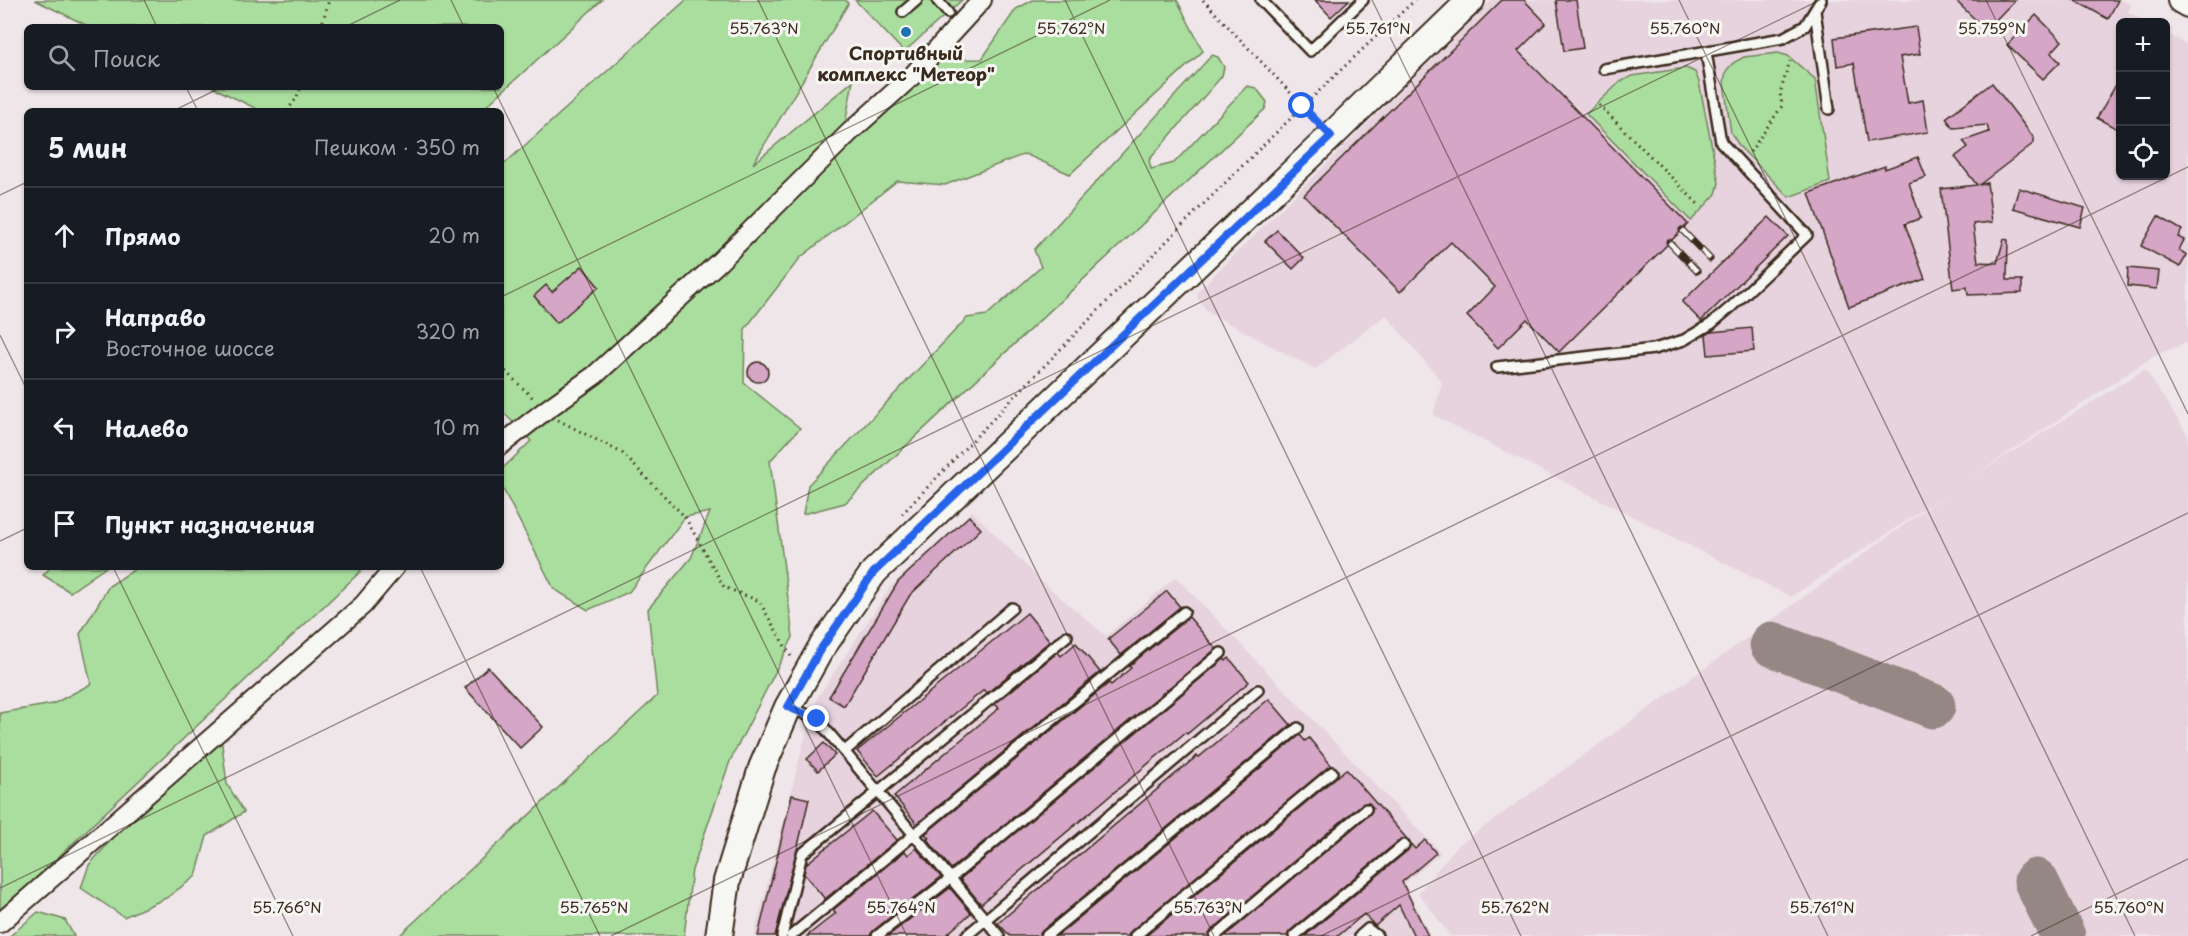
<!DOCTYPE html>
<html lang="ru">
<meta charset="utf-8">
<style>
:root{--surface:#171b24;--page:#20242c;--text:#f1f3f6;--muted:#9ea1a6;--line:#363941}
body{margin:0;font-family:"Playpen Sans",sans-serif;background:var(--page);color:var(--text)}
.controls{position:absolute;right:18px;top:18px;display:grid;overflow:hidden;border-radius:9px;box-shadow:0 2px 4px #0004}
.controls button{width:54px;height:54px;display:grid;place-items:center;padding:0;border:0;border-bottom:2px solid var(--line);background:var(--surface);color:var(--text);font:30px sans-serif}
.stop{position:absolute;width:18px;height:18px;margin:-14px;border:4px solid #2563eb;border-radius:50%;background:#fff}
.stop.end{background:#2563eb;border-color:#fff;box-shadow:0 2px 6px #0008}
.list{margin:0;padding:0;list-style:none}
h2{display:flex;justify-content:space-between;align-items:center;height:78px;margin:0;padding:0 24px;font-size:26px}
h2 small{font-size:20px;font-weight:400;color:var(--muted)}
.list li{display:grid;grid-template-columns:39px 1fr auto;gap:18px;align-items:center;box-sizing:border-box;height:96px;padding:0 24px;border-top:2px solid var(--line)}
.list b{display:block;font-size:22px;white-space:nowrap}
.list p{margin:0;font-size:20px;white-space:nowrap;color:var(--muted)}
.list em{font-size:20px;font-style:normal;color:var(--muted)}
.icon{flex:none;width:33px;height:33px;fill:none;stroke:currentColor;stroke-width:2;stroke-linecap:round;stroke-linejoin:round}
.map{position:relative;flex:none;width:2188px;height:936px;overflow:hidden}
.search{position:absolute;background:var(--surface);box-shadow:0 2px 4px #0004;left:24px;top:24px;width:480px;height:66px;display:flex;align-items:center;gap:15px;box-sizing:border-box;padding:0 21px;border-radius:9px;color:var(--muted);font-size:22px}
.panel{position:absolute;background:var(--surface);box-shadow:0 2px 4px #0004;left:24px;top:108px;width:480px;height:462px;border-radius:9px}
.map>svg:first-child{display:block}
</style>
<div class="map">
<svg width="2188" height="936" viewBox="0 0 2188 936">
<rect width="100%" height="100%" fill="#efe6e9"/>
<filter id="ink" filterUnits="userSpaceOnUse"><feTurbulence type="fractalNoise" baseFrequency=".0167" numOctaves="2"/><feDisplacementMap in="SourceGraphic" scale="12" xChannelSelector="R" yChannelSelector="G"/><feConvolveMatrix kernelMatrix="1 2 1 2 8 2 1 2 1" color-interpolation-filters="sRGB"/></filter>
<g filter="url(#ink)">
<g fill="#e7d3de">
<path d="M1492,0h630l9,5 -3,7 19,10h-27v154h46v-143l22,12v297l-34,14 -182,121 173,-108 43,66v501h-740l1,-2 -31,-41 38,-46 491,-353 -156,103 -358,-182 9,-33 -56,-67 -71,54 -106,-56 -11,-14 -1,-7z"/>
<path d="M972,511l68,69 66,56 70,-59 265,276 -36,30 25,53h-676l49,-191 15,-48 73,-111z"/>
</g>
<g fill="#aade9f" stroke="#72845e" stroke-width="1.5">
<path d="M35,0h567l-121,111h-220l-49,-24h289v-60h-411z"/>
<path d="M686,0h160l2,4 -95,160 100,-83 -13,71 102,-92 40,-1 34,-50 17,-9h144l26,51 -133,123 -45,-20 -80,31 -48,-4 -97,77 -55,71 -1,54 56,45 -30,33 23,176 -63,124 -38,109 -8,66h-285l258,-240 -9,-87 43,-51 19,-46 -25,5 -56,75 -41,18 -34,-21 -53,-104v-15l30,-29 -30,-31v-243z"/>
<path d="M855,0h107l-58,52z"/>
<path d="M1778,53l10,3 27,23 15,103 -41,15 -49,-50 -9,-14 -7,-51 2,-11 7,-8 11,-6z"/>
<path d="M1212,55l6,2 6,10 -2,9 -73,84 2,9 23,-6 73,-77 9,2 11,14 -2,7 -420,394 -42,11 5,-29 159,-167 20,-3 54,-48 -7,-17z"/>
<path d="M1686,68l9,4 4,10 20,101 -3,11 -25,27 -105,-107 34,-32 12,-6z"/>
<path d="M51,567h55l-36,25 -27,-17z"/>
<path d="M138,567h218l5,4 -361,341v-199l53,-9 38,-20 -11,-50 29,-48z"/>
<path d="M221,737l6,47 17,28 -37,24 -11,40 -30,22 -42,19 -43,-29 8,-23 39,-44z"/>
<path d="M38,912l27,8 9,16h-64z"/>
</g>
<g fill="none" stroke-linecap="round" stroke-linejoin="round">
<g stroke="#958884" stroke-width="45">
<path d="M1772,644l161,62"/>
<path d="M2036,881l27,55"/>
</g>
</g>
<g fill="#d5a6c6" stroke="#3b2a1e" stroke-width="1.5">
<path d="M1315,0h34l-18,17z"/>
<path d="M1502,0h22l22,23 -28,28 170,173 -129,128 -32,-33 -29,29 -31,-32 28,-29 -44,-45 -51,50 -96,-97z"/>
<path d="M1556,0h20l7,48 -19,3z"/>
<path d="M1955,0h60l-29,30z"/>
<path d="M2074,0h44l-10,19z"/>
<path d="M2036,15l26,26 -11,12 9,9 -17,17 -36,-34z"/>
<path d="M1916,27l4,27 -20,3 8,46 15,-3 5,32 -61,10 -13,-79 -17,3 -3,-28z"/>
<path d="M2121,76v55l-24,-13z"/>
<path d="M1992,83l42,55v5l-55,42 8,-2 5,39 -19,2 5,38 19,1 7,-24 4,1 -1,40h15v13l-54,2 -1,-8 -14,2 -12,-100 36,-4 -22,-28 13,-10 -5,-6 26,-9 -2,-7 -34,3 -7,-10z"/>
<path d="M1918,157l8,20 -17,6 12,35 -16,6 20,55 -76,28 -40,-114 76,-27v3z"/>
<path d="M2019,188l66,20 -5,19 -67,-19z"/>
<path d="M2158,216l24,14 -4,7 6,3 -5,10 8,5 -7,12 -39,-21z"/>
<path d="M1769,217l19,19 -87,85 -19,-19z"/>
<path d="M1277,230l27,28 -11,11 -28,-28z"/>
<path d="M582,266l17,21 -42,36 -23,-27 12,-11 6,7z"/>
<path d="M2128,268l31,3 -2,18 -30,-3z"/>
<path d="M1752,328l2,23 -46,4 -2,-20 5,-3z"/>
<circle cx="758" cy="372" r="10"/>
<path d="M969,516l12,13 -71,66 -66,111 -15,-9 69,-115z"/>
<path d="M1167,591l13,16 -59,48 -13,-16z"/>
<path d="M1027,613l23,28 -63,52 -3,-3 -106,86 -21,-25z"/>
<path d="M1189,617l27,32 -265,220 -24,-30 2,-1 -4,-4 184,-151 2,2 20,-17 -2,-2z"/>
<path d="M1076,643l24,29 -183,152 -23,-28 105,-88 -4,-4 63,-52 3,4z"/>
<path d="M1229,658l20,24 -62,52 -1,-2 -205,172 -21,-25 264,-220 2,2z"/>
<path d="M488,667l55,60 -23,21 -55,-60z"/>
<path d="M1269,699l22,26 -249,206 -3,5h-29l-12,-13 199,-167 2,1z"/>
<path d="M1300,735l5,6 4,-3 22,27 -200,166 -3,5h-71z"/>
<path d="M824,743l11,12 -17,16 -11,-12z"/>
<path d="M1346,769l61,70 -7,1 -110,91 -3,5h-62l145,-122 3,-6 -4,-5 -7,1 -151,127 -3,5h-62z"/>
<path d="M792,795l17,4 -12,51 -22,86h-17z"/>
<path d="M872,811l25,29 -72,59 -21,-25 2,-10z"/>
<path d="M1425,840l11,13 -34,29 26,54h-14l-15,-31 -24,21 -11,-12 -26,22h-33l103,-86 2,-7 5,6z"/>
<path d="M916,848l25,29 -68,54 -3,5h-63l29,-23 -3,-3 72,-59 3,4z"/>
<path d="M950,888l21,25 -26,23h-57z"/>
</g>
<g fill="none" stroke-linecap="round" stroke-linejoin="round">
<g stroke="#3b2a1e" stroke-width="14">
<g id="lane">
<path d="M937,0l11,13"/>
<path d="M1261,0l49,51 53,-51"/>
<path d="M1815,11l14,98"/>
<path d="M903,12l14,-12"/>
<path d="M1604,69l179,-31 22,-12 16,-26"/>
<path d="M1497,367l157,-18 30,-9 27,-16 20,-17 76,-72 -86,-93 -15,-90"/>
<path d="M791,708l26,11 182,217"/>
<path d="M845,751l167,-143"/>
<path d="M782,936l20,-82 265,-218"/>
<path d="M791,936l393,-324"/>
<path d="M877,936l74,-58 270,-225"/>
<path d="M966,936l292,-246"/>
<path d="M1046,936l252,-208"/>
<path d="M1135,936l197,-164"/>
<path d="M1215,936l151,-127"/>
<path d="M1294,936l110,-91"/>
<path d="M1360,936l8,-7 9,7"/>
</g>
</g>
<g stroke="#3b2a1e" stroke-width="22">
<g id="street">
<path d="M501,445l45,-35 49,-35 125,-114 130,-129 62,-56 70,-76"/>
<path d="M0,923l363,-318 32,-38"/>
</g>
</g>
<g stroke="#3b2a1e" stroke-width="30">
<g id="secondary">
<path d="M2181,0l7,4"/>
<path d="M719,936l8,-55 35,-113 26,-61 32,-57 54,-78 457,-436 140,-136"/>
</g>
</g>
<g stroke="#3b2a1e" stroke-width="3" stroke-dasharray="1.5 4.5" stroke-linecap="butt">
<path d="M1203,0l115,122"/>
<path d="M321,27l8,-27"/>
<path d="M1599,105l99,99"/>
<path d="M287,111l9,-12 5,-12"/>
<path d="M1750,152l32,-46 -2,-13 10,-32"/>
<path d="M501,367l33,32"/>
<path d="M558,420l64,33 63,64 39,70 35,14 34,59"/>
<path d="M902,514c167,-175 336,-349 513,-514"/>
</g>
<use href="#lane" stroke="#f6f6f2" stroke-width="9"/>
<use href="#street" stroke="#f6f6f2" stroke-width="18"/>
<use href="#secondary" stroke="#f6f6f2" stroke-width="26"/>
<g stroke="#3b2a1e" stroke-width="7">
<g id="rail">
<path d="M1682,230l28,29"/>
<path d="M1669,242l28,29"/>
</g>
</g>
<use href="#rail" stroke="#f6f6f2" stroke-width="4.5" stroke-dasharray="14" stroke-linecap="butt"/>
</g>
</g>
<g fill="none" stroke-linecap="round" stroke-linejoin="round" filter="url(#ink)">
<path stroke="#2563eb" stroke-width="8" d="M817,719l-29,-12 32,-57 54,-78 457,-436 -29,-30"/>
</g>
<path fill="none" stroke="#3b2a1e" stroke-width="1.5" stroke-opacity="0.45" d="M144,0l13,27M451,0l13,27M758,0l456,936M1065,0l456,936M1372,0l456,936M1679,0l456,936M1986,0l202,414M345,27l55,-27M186,87l12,24M493,87l414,849M173,111l49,-24M0,195l27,-13M501,297l609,-297M0,335l27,55M0,541l27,-13M113,567l180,369M420,567l180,369M0,888l1820,-888M611,936l1577,-769M1321,936l867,-423M2031,936l157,-77"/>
<circle fill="#1f6fb2" stroke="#f6f6f2" stroke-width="2" cx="906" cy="32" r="6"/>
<g text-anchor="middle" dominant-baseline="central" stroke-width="6" stroke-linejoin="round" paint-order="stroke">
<g font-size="18" font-weight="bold" fill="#3b2a1e" stroke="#f6f6f2">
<text x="906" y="52">Спортивный<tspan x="906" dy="21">комплекс "Метеор"</tspan></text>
</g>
</g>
<g font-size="15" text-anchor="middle" fill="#3b2a1e" stroke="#f6f6f2" stroke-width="6" stroke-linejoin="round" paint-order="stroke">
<text x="1992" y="34">55.759°N</text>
<text x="764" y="34">55.763°N</text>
<text x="1071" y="34">55.762°N</text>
<text x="1378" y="34">55.761°N</text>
<text x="1685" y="34">55.760°N</text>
<text x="287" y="913">55.766°N</text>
<text x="594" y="913">55.765°N</text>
<text x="901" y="913">55.764°N</text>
<text x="1208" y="913">55.763°N</text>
<text x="1515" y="913">55.762°N</text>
<text x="1822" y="913">55.761°N</text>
<text x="2129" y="913">55.760°N</text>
</g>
</svg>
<div class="controls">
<button>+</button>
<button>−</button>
<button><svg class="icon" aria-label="locate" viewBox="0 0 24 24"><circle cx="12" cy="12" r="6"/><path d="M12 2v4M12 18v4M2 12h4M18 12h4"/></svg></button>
</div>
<div class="stop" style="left:1302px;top:106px"></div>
<div class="stop end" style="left:817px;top:719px"></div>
<div class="search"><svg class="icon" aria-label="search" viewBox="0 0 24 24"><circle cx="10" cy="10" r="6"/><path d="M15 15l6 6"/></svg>Поиск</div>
<section class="panel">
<h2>5 мин<small>Пешком · 350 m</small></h2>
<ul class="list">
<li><svg class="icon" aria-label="ahead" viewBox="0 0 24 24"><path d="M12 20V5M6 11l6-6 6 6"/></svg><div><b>Прямо</b></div><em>20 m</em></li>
<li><svg class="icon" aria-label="right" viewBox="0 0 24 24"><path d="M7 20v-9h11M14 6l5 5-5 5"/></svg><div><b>Направо</b><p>Восточное шоссе</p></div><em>320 m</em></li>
<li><svg class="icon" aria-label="left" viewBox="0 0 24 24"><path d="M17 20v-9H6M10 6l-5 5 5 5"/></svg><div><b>Налево</b></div><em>10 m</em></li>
<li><svg class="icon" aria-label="arrive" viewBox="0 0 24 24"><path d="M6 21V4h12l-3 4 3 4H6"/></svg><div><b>Пункт назначения</b></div></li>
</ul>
</section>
</div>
